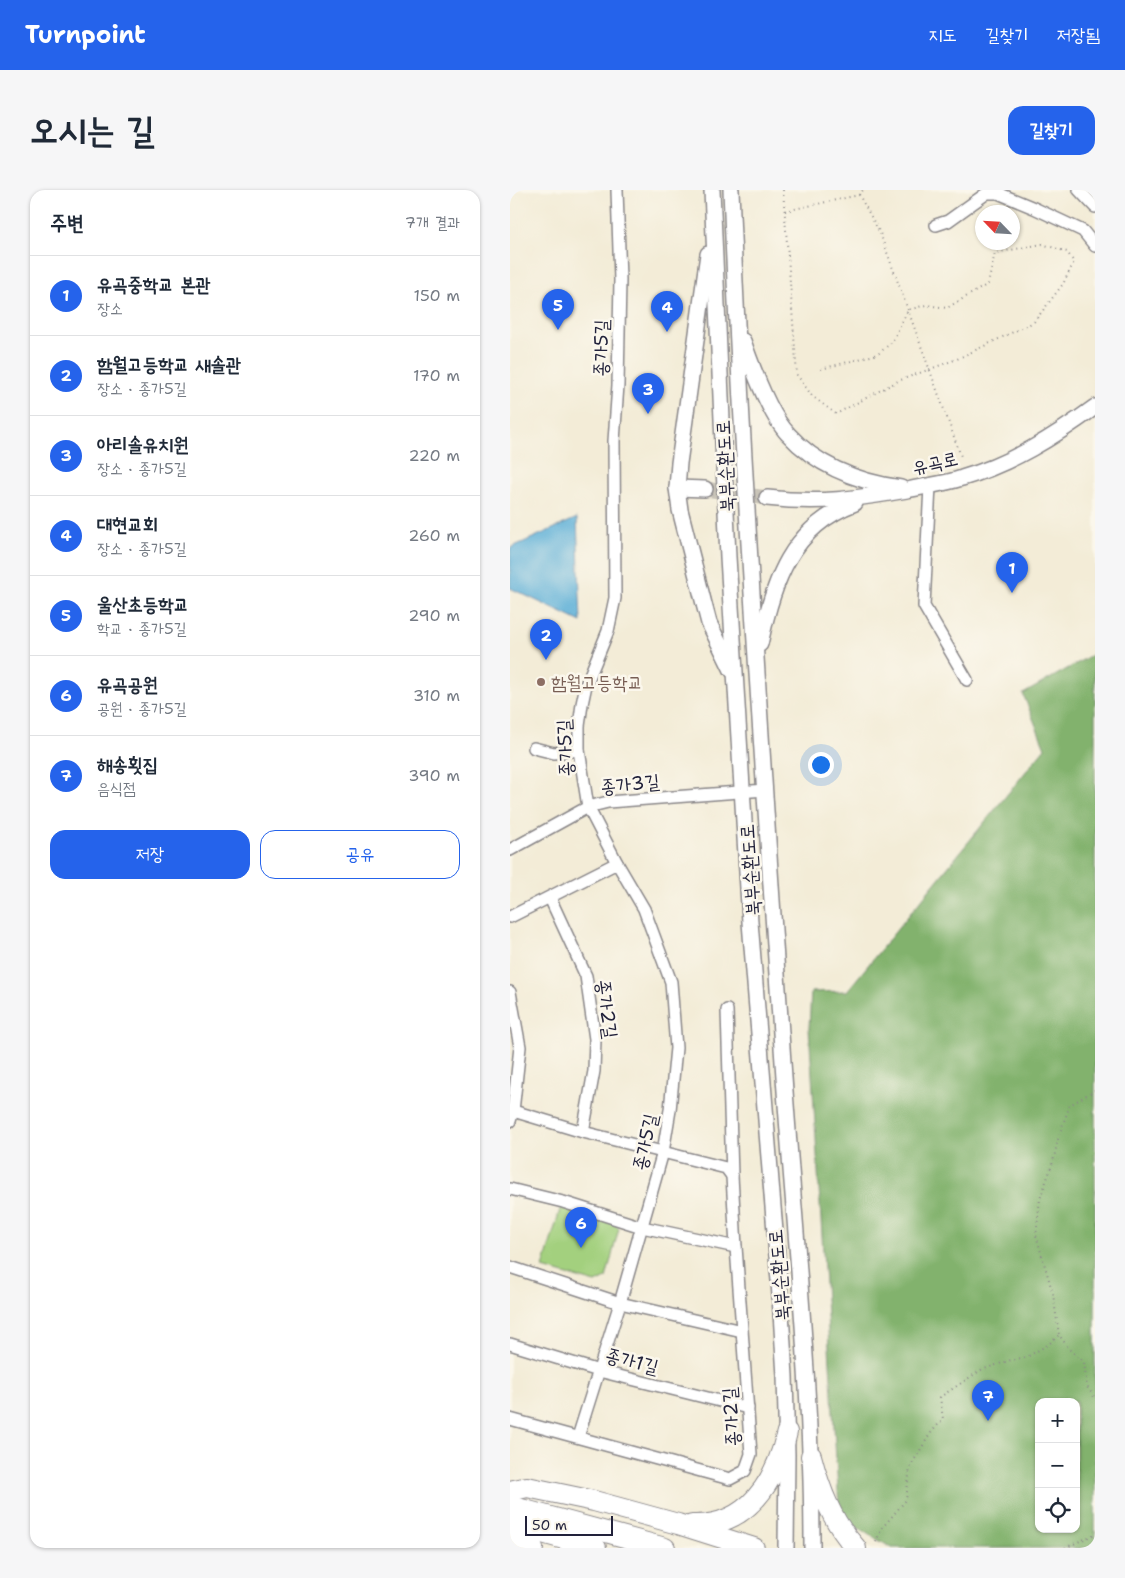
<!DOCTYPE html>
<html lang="ko">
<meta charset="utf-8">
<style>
:root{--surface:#fff;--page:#f6f6f7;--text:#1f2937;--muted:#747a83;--line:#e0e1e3;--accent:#2563eb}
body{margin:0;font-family:"Shantell Sans","Poor Story",sans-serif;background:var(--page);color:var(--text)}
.controls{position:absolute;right:15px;bottom:15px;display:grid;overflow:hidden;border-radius:10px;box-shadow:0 1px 4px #0004}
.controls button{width:45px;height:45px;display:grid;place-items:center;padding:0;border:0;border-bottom:1px solid var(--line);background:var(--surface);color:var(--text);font:25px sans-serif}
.compass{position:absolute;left:465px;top:15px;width:45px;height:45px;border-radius:50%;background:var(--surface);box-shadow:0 1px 4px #0004;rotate:295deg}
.scale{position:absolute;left:15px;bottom:12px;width:88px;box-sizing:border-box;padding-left:5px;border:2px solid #22223b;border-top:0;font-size:14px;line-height:18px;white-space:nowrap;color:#22223b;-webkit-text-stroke:4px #fbf7ec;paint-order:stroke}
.you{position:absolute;left:310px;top:574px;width:18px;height:18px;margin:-12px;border:4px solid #fff;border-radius:50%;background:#1a73e8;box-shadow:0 0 0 8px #1a73e833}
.badge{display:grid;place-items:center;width:32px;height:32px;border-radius:50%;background:var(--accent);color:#fff;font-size:16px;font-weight:700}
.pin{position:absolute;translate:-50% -41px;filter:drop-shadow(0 1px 2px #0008)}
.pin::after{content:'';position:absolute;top:26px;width:18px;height:15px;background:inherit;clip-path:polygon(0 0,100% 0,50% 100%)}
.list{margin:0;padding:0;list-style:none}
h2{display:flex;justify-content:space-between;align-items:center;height:65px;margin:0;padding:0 20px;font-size:21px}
h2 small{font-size:16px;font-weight:400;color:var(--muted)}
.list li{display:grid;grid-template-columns:32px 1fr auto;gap:15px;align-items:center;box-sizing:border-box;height:80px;padding:0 20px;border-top:1px solid var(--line)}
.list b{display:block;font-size:19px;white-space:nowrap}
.list p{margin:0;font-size:16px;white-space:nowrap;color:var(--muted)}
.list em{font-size:16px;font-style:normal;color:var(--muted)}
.actions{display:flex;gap:10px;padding:15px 20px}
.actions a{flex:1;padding:11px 0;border:1px solid var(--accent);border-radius:15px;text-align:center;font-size:18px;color:var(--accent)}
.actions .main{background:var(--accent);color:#fff}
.icon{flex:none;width:28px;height:28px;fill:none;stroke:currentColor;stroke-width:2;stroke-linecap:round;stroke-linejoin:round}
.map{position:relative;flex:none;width:585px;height:1358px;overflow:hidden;border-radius:15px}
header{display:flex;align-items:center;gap:30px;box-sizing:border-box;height:70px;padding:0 25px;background:var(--accent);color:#fff}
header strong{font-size:24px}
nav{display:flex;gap:28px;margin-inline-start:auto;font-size:18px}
.intro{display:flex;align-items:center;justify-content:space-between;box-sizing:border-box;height:120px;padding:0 30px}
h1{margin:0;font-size:35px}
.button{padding:12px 22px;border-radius:15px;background:var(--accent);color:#fff;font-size:18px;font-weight:700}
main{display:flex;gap:30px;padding:0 30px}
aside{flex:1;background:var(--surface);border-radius:15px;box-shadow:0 1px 4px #0004}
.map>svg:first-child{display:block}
</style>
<header>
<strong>Turnpoint</strong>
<nav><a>지도</a><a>길찾기</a><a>저장됨</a></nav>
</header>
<div class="intro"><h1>오시는 길</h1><a class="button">길찾기</a></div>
<main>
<aside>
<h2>주변<small>7개 결과</small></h2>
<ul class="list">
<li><span class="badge">1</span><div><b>유곡중학교 본관</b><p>장소</p></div><em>150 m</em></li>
<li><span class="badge">2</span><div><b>함월고등학교 새솔관</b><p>장소 · 종가5길</p></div><em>170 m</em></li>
<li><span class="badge">3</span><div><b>아리솔유치원</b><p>장소 · 종가5길</p></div><em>220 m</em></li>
<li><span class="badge">4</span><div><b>대현교회</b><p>장소 · 종가5길</p></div><em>260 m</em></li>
<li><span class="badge">5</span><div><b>울산초등학교</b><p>학교 · 종가5길</p></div><em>290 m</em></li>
<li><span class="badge">6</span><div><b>유곡공원</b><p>공원 · 종가5길</p></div><em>310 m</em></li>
<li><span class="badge">7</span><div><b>해송횟집</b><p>음식점</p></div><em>390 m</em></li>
</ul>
<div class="actions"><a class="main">저장</a><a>공유</a></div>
</aside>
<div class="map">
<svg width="585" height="1358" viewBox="0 0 585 1358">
<rect width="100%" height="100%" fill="#fbf7ec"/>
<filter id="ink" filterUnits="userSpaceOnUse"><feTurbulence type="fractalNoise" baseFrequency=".02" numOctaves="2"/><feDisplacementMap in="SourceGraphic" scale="10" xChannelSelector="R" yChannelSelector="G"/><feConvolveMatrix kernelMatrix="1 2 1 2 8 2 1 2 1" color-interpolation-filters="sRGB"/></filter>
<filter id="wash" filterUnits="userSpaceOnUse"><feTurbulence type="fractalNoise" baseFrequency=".0096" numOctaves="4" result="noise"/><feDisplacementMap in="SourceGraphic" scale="20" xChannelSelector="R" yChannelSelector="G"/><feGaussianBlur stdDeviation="1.12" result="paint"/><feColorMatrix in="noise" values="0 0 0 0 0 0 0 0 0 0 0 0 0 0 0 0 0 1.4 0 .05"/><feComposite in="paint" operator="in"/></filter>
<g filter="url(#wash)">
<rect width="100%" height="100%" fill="#f3ecd7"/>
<path fill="#a3d07e" stroke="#62795c" d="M51,1016l52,15 6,7 -13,50 -10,5 -53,-15z"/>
<path fill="#82b26d" stroke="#526a54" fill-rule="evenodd" d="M585,463v895h-203l-43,-25 -10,-16 -30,-479 2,-36 36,-1 198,-243 -22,-54zM529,1212h37v127h-37z"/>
<path fill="#5bafd7" stroke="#3e6889" d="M67,328l4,104 -71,-34v-40z"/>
</g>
<g filter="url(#ink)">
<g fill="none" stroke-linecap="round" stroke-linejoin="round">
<path stroke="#c9c4b8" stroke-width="15" stroke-dasharray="15 8" stroke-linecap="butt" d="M195,299l62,9"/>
<g stroke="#8a8789" stroke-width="14">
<g id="street">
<path d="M569,0l16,17"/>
<path d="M488,3l36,15 49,23 12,15"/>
<path d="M426,35l12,-4 39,-28h11l1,-3"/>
<path d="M420,296l-6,120 43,74"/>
<path d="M24,558l20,5 25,-3"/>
<path d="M0,660l78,-43 20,-5 157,-12"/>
<path d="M40,708l36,78 9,63 -1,32 -11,61"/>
<path d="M0,727l107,-54"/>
<path d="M0,802l10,55 -7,64 -3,10"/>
<path d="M0,920l73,22 143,36 6,8 -5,-166"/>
<path d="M0,999l53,13 79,25 94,20"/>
<path d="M0,1077l110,36 122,28"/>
<path d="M0,1154l89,27 149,37"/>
<path d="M0,1229l220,60 15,-8 6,-17 -15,-207 -4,-71"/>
<path d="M68,1247l42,-134 43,-151 7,-42 6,-62 -5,-66 -27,-73 -27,-46 -29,-56 -9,-57v-24l3,-22 4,-19 22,-54 7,-33 -1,-157 4,-56 2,-105 -3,-90"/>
</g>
</g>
<g stroke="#8a8789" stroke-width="18">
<g id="secondary">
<path d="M202,0l16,367 12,197 10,168 29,359 6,95 2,79 -1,93"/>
<path d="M221,0c12,296 33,592 53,887 11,157 28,314 28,471"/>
<path d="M198,64l-29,209 -2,25 3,22 24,94 5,19 23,47"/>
<path d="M233,151c9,26 26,73 45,93 29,32 71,48 113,54"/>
<path d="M167,298l28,1"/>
<path d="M257,308c52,6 89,1 140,-8 18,-4 37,-6 55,-12 49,-14 92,-41 133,-71"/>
<path d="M250,454c13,-62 31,-117 95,-141"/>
</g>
</g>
<g stroke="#8a8789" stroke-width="22">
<g id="highway">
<path d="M301,1266c9,34 21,66 45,92"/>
<path d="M0,1301l17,-4 67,14 84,23 76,24"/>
<path d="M0,1316l155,42"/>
<path d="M0,1334l86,24"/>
<path d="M182,1335c56,2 84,-44 95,-93"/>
<path d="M0,1351l23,7"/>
</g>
</g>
<g stroke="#8a8789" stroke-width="2" stroke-dasharray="1 4" stroke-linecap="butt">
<path d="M273,0l14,185 15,21 24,18 62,-33 59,-22 77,-37 29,-38 11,-22 -7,-10 -25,-8 -47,9 -7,31 -41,24 -21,-3 -18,5 -16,32 -14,12 -57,15"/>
<path d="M349,5l4,-5"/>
<path d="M275,21l74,-16 21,38 82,226"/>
<path d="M585,900l-25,15 -11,30 -6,27 -13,37 -4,36 17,59 6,41 11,15 14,12 3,25 8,11"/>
<path d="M366,1352l6,-14 24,-28 4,-33 20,-33 13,-15 -3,-22 41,-27 30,-10 16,-3 22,-13 10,-9"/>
<path d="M555,1358l30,-14"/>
</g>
<use href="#street" stroke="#fff" stroke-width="11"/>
<use href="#secondary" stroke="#fff" stroke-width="15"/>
<use href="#highway" stroke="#fff" stroke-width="20"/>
</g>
</g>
<circle fill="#8d6e63" stroke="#fbf7ec" stroke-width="2" cx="31" cy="492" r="5"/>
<g text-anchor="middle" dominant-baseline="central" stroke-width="5" stroke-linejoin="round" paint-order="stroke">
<g font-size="19" fill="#22223b" stroke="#fbf7ec">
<text transform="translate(91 158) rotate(-89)">종가5길</text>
<text transform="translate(425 273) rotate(-13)">유곡로</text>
<text transform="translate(215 276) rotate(-93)">북부순환도로</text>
<text transform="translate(55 558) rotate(-93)">종가5길</text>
<text transform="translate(120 594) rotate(-6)">종가3길</text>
<text transform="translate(240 680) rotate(-94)">북부순환도로</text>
<text transform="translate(97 819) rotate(82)">종가2길</text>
<text transform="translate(135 952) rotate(-78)">종가5길</text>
<text transform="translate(269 1085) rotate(-95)">북부순환도로</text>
<text transform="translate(122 1171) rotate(14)">종가1길</text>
<text transform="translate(221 1227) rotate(-94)">종가2길</text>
</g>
<g font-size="19" fill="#785e54" stroke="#fbf7ec" text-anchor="start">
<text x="41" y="492">함월고등학교</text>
</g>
</g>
</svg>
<div class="controls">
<button>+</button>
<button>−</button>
<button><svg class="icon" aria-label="locate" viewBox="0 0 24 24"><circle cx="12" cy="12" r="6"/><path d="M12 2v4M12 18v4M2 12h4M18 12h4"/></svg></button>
</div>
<svg class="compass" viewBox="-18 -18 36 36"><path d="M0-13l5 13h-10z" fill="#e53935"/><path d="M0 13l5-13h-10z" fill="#747a83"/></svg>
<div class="scale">50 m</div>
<div class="you"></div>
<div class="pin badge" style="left:502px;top:403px">1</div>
<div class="pin badge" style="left:36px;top:470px">2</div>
<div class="pin badge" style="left:138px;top:224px">3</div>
<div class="pin badge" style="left:157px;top:142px">4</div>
<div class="pin badge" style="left:48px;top:140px">5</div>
<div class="pin badge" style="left:71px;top:1058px">6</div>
<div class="pin badge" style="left:478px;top:1231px">7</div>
</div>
</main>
